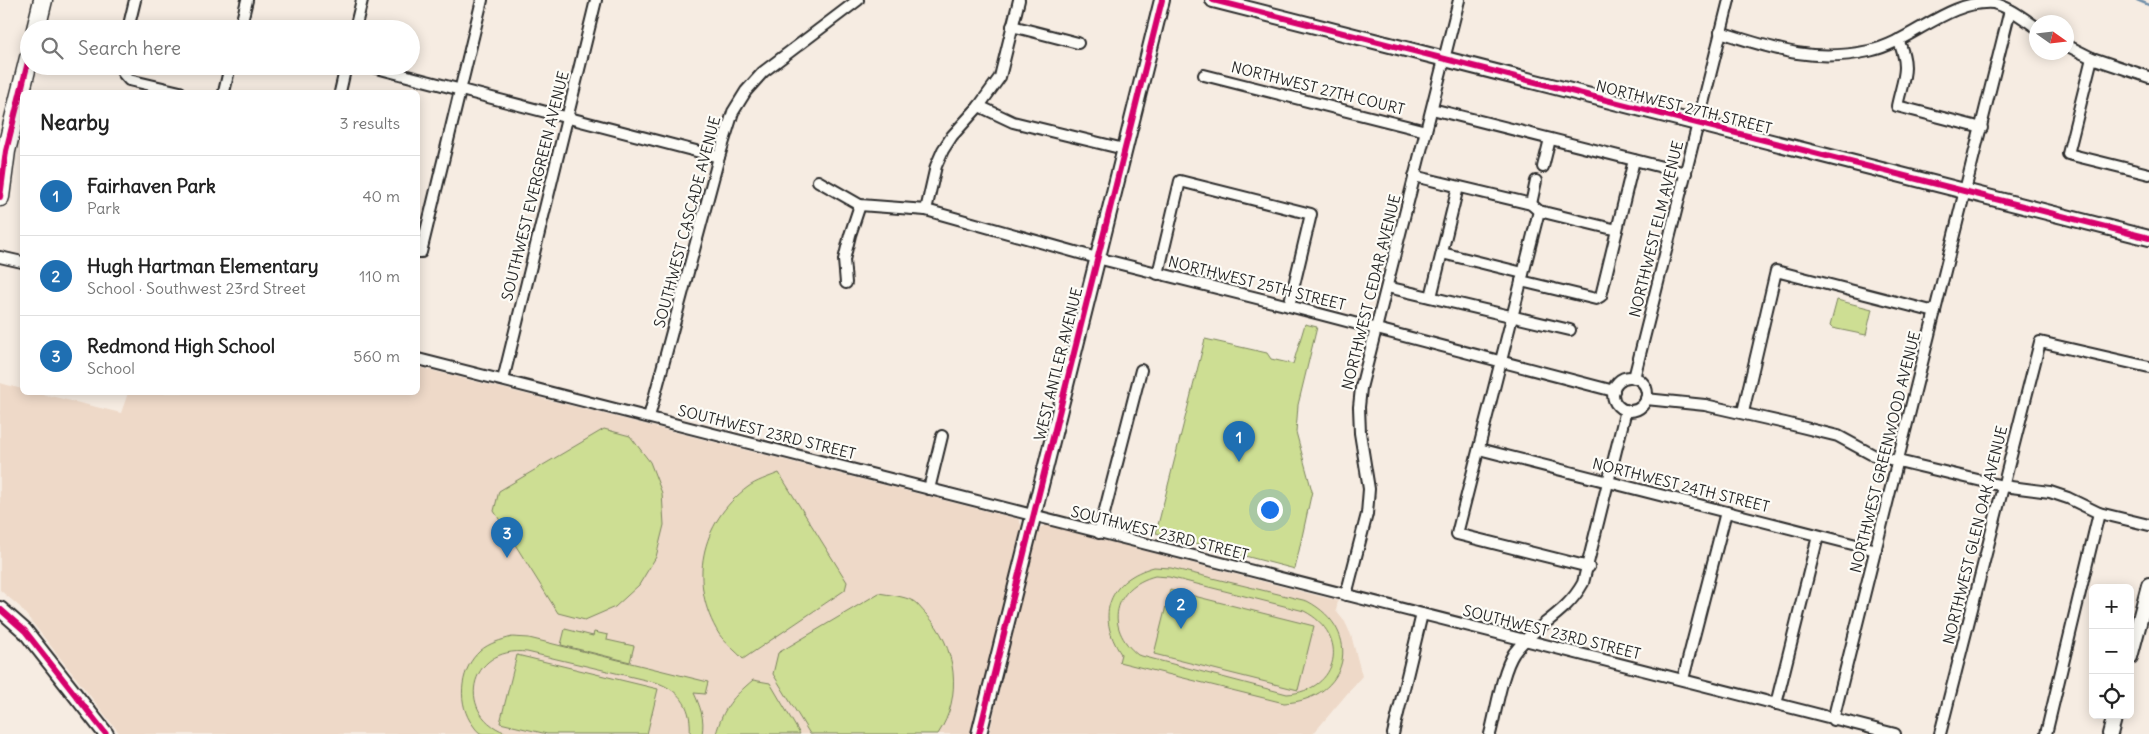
<!DOCTYPE html>
<meta charset="utf-8">
<style>
:root{--surface:#fff;--page:#f2f2f2;--text:#222;--muted:#767676;--line:#e0e0e0;--accent:#1f6fb2}
body{margin:0;font-family:Delius,sans-serif;background:var(--page);color:var(--text)}
.controls{position:absolute;right:15px;bottom:15px;display:grid;overflow:hidden;border-radius:8px;box-shadow:0 2px 12px #0003}
.controls button{width:45px;height:45px;display:grid;place-items:center;padding:0;border:0;border-bottom:1px solid var(--line);background:var(--surface);color:var(--text);font:25px sans-serif}
.compass{position:absolute;left:2029px;top:15px;width:45px;height:45px;border-radius:50%;background:var(--surface);box-shadow:0 2px 12px #0003;rotate:104deg}
.you{position:absolute;left:1269px;top:509px;width:18px;height:18px;margin:-12px;border:4px solid #fff;border-radius:50%;background:#1a73e8;box-shadow:0 0 0 8px #1a73e833}
.badge{display:grid;place-items:center;width:32px;height:32px;border-radius:50%;background:var(--accent);color:#fff;font-size:16px;font-weight:700}
.pin{position:absolute;translate:-50% -41px;filter:drop-shadow(0 1px 2px #0008)}
.pin::after{content:'';position:absolute;top:26px;width:18px;height:15px;background:inherit;clip-path:polygon(0 0,100% 0,50% 100%)}
.list{margin:0;padding:0;list-style:none}
h2{display:flex;justify-content:space-between;align-items:center;height:65px;margin:0;padding:0 20px;font-size:21px}
h2 small{font-size:16px;font-weight:400;color:var(--muted)}
.list li{display:grid;grid-template-columns:32px 1fr auto;gap:15px;align-items:center;box-sizing:border-box;height:80px;padding:0 20px;border-top:1px solid var(--line)}
.list b{display:block;font-size:19px;white-space:nowrap}
.list p{margin:0;font-size:16px;white-space:nowrap;color:var(--muted)}
.list em{font-size:16px;font-style:normal;color:var(--muted)}
.icon{flex:none;width:28px;height:28px;fill:none;stroke:currentColor;stroke-width:2;stroke-linecap:round;stroke-linejoin:round}
.map{position:relative;flex:none;width:2149px;height:734px;overflow:hidden}
.search{position:absolute;background:var(--surface);box-shadow:0 2px 12px #0003;left:20px;top:20px;width:400px;height:55px;display:flex;align-items:center;gap:12px;box-sizing:border-box;padding:0 18px;border-radius:28px;color:var(--muted);font-size:19px}
.panel{position:absolute;background:var(--surface);box-shadow:0 2px 12px #0003;left:20px;top:90px;width:400px;height:305px;border-radius:8px}
.map>svg:first-child{display:block}
</style>
<div class="map">
<svg width="2149" height="734" viewBox="0 0 2149 734">
<rect width="100%" height="100%" fill="#f6ece2"/>
<filter id="ink" filterUnits="userSpaceOnUse"><feTurbulence type="fractalNoise" baseFrequency=".02" numOctaves="2"/><feDisplacementMap in="SourceGraphic" scale="10" xChannelSelector="R" yChannelSelector="G"/><feConvolveMatrix kernelMatrix="1 2 1 2 8 2 1 2 1" color-interpolation-filters="sRGB"/></filter>
<g filter="url(#ink)">
<g fill="#eed9c8">
<path d="M418,367l600,152 4,7 -51,208h-851l-100,-127 -20,-17v-207l22,6v3l16,1 83,20 7,-20 290,-1z"/>
<path d="M1046,525l292,76 -2,10 9,11 6,13 11,41 -49,58h-324l48,-202 4,-5z"/>
</g>
<g fill="#cdde93" stroke="#7c845f" fill-rule="evenodd">
<path d="M1837,300l35,9 -6,26 -34,-7 -2,-2z"/>
<path d="M1305,324l12,3 -19,78 -2,27 16,59 -17,78 -139,-36 49,-194 62,14 4,6 22,5z"/>
<path d="M604,429l26,7 20,26 12,31 2,32 -8,32 -17,28 -24,22 -30,13 -27,-7 -64,-102 5,-20z"/>
<path d="M779,473l68,109 -2,8 -102,69c-7,-8 -18,-16 -24,-25 -31,-50 -19,-112 29,-147 8,-6 21,-10 31,-14z"/>
<path d="M1154,567l17,1 136,33c58,30 42,99 -23,102l-165,-41 2,-8c-26,-39 -12,-75 33,-87zM1155,576l14,1 135,34c47,24 35,80 -17,83l-149,-39c-34,-27 -25,-68 17,-79z"/>
<path d="M1170,590l144,36 -16,64 -144,-36z"/>
<path d="M879,593c10,2 25,3 34,8 4,2 9,9 13,13 31,32 37,83 12,120h-128l-37,-60 5,-21z"/>
<path d="M565,629l28,7 1,-4 14,3 -1,5 27,6 -4,16 -69,-17z"/>
<path d="M512,637l17,1 179,44 -3,12 -11,-1c6,13 11,26 8,41h-12c2,-25 -8,-42 -32,-51l-131,-31c-60,-7 -73,66 -17,82 -8,0 -18,0 -27,0 -6,-1 -9,-8 -13,-13 -13,-22 -9,-53 10,-70 9,-8 21,-11 32,-14z"/>
<path d="M517,655l141,34 -11,45h-100l-47,-11z"/>
<path d="M753,680l17,3 30,51h-84c7,-26 17,-37 37,-54z"/>
</g>
<g fill="none" stroke-linecap="round" stroke-linejoin="round">
<path stroke="#7290aa" stroke-width="2.5" d="M2137,0l12,5"/>
<g stroke="#2b2b2b" stroke-width="14">
<g id="street">
<path d="M1012,26l66,17"/>
<path d="M128,29l7,-29"/>
<path d="M240,29l7,-29"/>
<path d="M355,29l7,-29"/>
<path d="M1720,32c54,17 92,31 149,19 43,-9 78,-51 124,-48 16,4 30,15 43,24"/>
<path d="M1898,40c13,28 5,38 -1,66l85,22"/>
<path d="M2066,45l26,13 57,19"/>
<path d="M2092,58l-24,96 81,20"/>
<path d="M122,66l1,7 6,7 51,12"/>
<path d="M369,66l350,91"/>
<path d="M1204,75l222,56"/>
<path d="M224,92l6,-26"/>
<path d="M340,92l6,-26"/>
<path d="M979,106l34,16 111,27"/>
<path d="M1432,109l254,64"/>
<path d="M1543,167l7,-28"/>
<path d="M1414,176l117,28 8,7 78,19"/>
<path d="M818,181l42,24 66,5 171,48 192,48 325,85"/>
<path d="M1531,204l5,-23"/>
<path d="M926,210l10,-44 7,-16 9,-14 27,-30 21,-29 19,-77"/>
<path d="M1539,211l-82,323 132,33"/>
<path d="M418,252h3l61,-252"/>
<path d="M1442,253l81,20"/>
<path d="M0,257l22,5"/>
<path d="M1158,274l22,-93 131,33 -22,92"/>
<path d="M1521,281l75,18 5,-3 33,-136"/>
<path d="M846,283l-2,-23 6,-25 10,-30"/>
<path d="M1387,287l183,43"/>
<path d="M1431,297l27,-110"/>
<path d="M418,359l1477,375"/>
<circle cx="1630" cy="394" r="17"/>
<path d="M1634,378l95,-378"/>
<path d="M503,380l93,-380"/>
<path d="M1646,399l59,6 80,18 53,13 35,19 130,31 47,6 18,6 31,15 50,12"/>
<path d="M1743,412l33,-141 159,41"/>
<path d="M649,417l70,-260 14,-45 13,-21 17,-19 95,-72"/>
<path d="M1479,449l397,101"/>
<path d="M929,489l13,-53"/>
<path d="M1099,533l42,-163"/>
<path d="M1346,595l21,-81 2,-25 -9,-56 -1,-26 2,-19 98,-388"/>
<path d="M1683,679l43,-167"/>
<path d="M1776,704l42,-168"/>
<path d="M1833,720l177,-710"/>
<path d="M1393,734l29,-120"/>
<path d="M1490,734c6,-22 12,-63 24,-81 19,-27 51,-37 69,-70l43,-173"/>
<path d="M1940,734l100,-392 109,25"/>
<path d="M2046,734l53,-221"/>
</g>
</g>
<g stroke="#2b2b2b" stroke-width="18">
<g id="secondary">
<path d="M1213,0l936,238"/>
<path d="M0,609l25,22 81,103"/>
<path d="M2130,657l19,-72"/>
<path d="M979,734l183,-734"/>
<path d="M2110,734l5,-19"/>
</g>
</g>
<g stroke="#2b2b2b" stroke-width="21">
<g id="highway">
<path d="M36,29l7,-29"/>
<path d="M0,197l6,-46 23,-93"/>
</g>
</g>
<use href="#street" stroke="#fdfcf7" stroke-width="10"/>
<use href="#secondary" stroke="#fdfcf7" stroke-width="14"/>
<use href="#highway" stroke="#fdfcf7" stroke-width="18"/>
<g stroke="#fdfcf7" stroke-width="9">
<g id="cycleway">
<path d="M1213,0l936,238"/>
<path d="M0,197l6,-46 23,-93"/>
<path d="M0,609l25,22 81,103"/>
<path d="M979,734l183,-734"/>
</g>
</g>
<use href="#cycleway" stroke="#d6006c" stroke-width="6"/>
</g>
</g>
<g text-anchor="middle" dominant-baseline="central" stroke-width="4.5" stroke-linejoin="round" paint-order="stroke">
<g font-size="15" fill="#2b2b2b" stroke="#fdfcf7">
<text transform="translate(1318 88) rotate(14)">NORTHWEST 27TH COURT</text>
<text transform="translate(1684 107) rotate(14)">NORTHWEST 27TH STREET</text>
<text transform="translate(535 186) rotate(-76)">SOUTHWEST EVERGREEN AVENUE</text>
<text transform="translate(687 222) rotate(-75)">SOUTHWEST CASCADE AVENUE</text>
<text transform="translate(1656 229) rotate(-76)">NORTHWEST ELM AVENUE</text>
<text transform="translate(1257 283) rotate(14)">NORTHWEST 25TH STREET</text>
<text transform="translate(1371 292) rotate(-76)">NORTHWEST CEDAR AVENUE</text>
<text transform="translate(1058 364) rotate(-76)">WEST ANTLER AVENUE</text>
<text transform="translate(767 432) rotate(14)">SOUTHWEST 23RD STREET</text>
<text transform="translate(1885 452) rotate(-76)">NORTHWEST GREENWOOD AVENUE</text>
<text transform="translate(1681 485) rotate(14)">NORTHWEST 24TH STREET</text>
<text transform="translate(1160 533) rotate(14)">SOUTHWEST 23RD STREET</text>
<text transform="translate(1975 535) rotate(-76)">NORTHWEST GLEN OAK AVENUE</text>
<text transform="translate(1552 632) rotate(14)">SOUTHWEST 23RD STREET</text>
</g>
</g>
</svg>
<div class="controls">
<button>+</button>
<button>−</button>
<button><svg class="icon" aria-label="locate" viewBox="0 0 24 24"><circle cx="12" cy="12" r="6"/><path d="M12 2v4M12 18v4M2 12h4M18 12h4"/></svg></button>
</div>
<svg class="compass" viewBox="-18 -18 36 36"><path d="M0-13l5 13h-10z" fill="#e53935"/><path d="M0 13l5-13h-10z" fill="#767676"/></svg>
<div class="you"></div>
<div class="pin badge" style="left:1239px;top:462px">1</div>
<div class="pin badge" style="left:1181px;top:629px">2</div>
<div class="pin badge" style="left:507px;top:558px">3</div>
<div class="search"><svg class="icon" aria-label="search" viewBox="0 0 24 24"><circle cx="10" cy="10" r="6"/><path d="M15 15l6 6"/></svg>Search here</div>
<section class="panel">
<h2>Nearby<small>3 results</small></h2>
<ul class="list">
<li><span class="badge">1</span><div><b>Fairhaven Park</b><p>Park</p></div><em>40 m</em></li>
<li><span class="badge">2</span><div><b>Hugh Hartman Elementary</b><p>School · Southwest 23rd Street</p></div><em>110 m</em></li>
<li><span class="badge">3</span><div><b>Redmond High School</b><p>School</p></div><em>560 m</em></li>
</ul>
</section>
</div>
